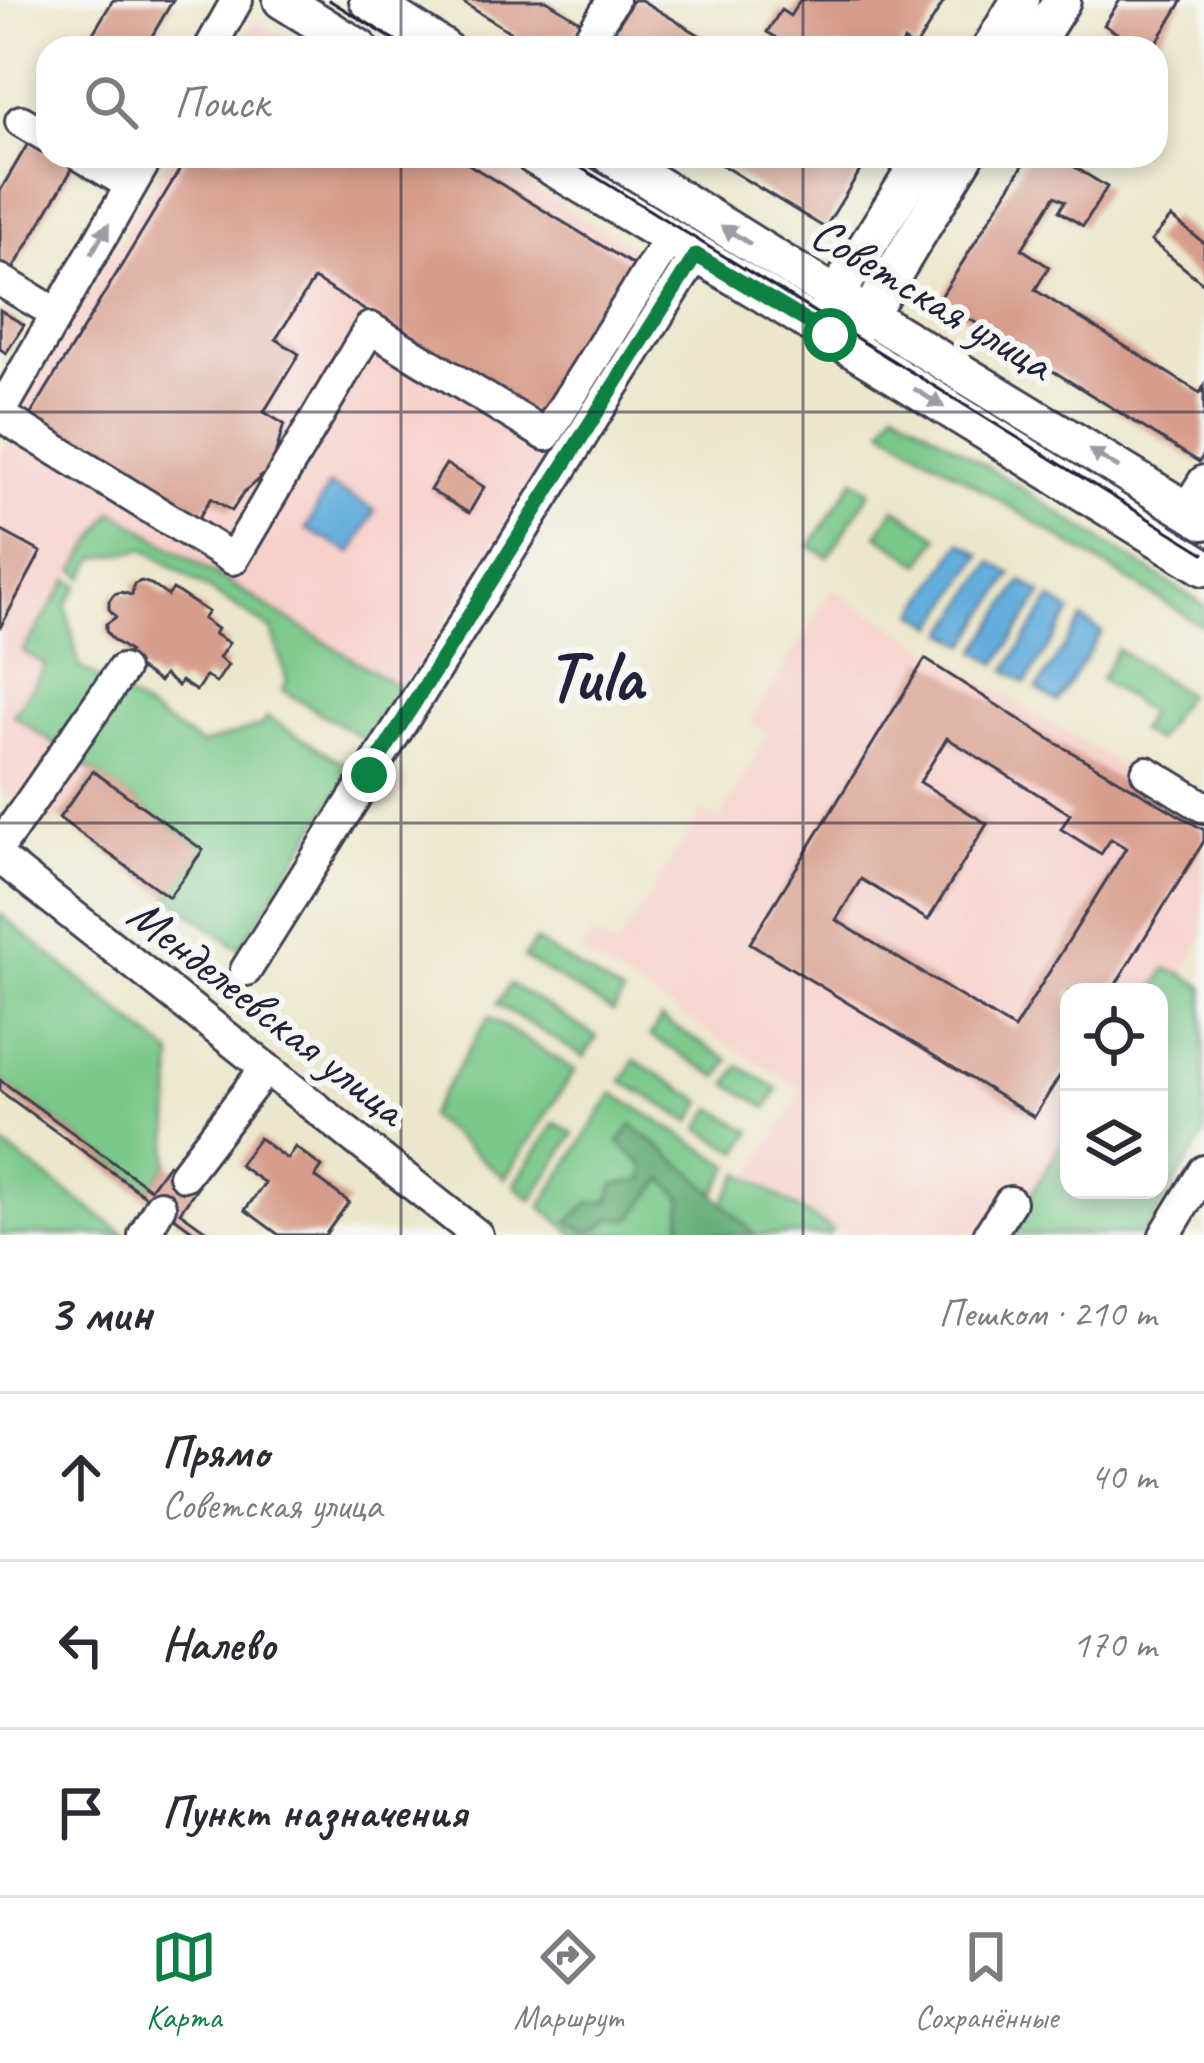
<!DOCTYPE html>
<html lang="ru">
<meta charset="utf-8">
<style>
:root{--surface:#fff;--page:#f7f7f7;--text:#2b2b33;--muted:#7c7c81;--line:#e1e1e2;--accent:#0b8043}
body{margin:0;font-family:Caveat,sans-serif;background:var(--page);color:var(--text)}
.controls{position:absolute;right:36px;bottom:36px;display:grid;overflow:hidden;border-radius:24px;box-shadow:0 6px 18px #0003}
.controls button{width:108px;height:108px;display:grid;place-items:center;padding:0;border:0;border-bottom:3px solid var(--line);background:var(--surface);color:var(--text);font:60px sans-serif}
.stop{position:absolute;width:36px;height:36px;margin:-27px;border:9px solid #0b8043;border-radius:50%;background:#fff}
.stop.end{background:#0b8043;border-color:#fff;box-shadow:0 3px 12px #0008}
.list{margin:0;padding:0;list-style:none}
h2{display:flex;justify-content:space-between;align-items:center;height:156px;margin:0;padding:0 48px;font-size:51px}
h2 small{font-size:39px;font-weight:400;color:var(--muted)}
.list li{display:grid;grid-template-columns:78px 1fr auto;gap:36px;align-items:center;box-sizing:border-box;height:168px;padding:0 48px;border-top:3px solid var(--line)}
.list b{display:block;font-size:45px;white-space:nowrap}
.list p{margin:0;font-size:39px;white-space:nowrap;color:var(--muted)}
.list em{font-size:39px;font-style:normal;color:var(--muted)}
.icon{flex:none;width:66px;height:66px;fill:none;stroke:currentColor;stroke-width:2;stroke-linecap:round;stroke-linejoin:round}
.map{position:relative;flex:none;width:1204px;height:1235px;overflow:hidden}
.search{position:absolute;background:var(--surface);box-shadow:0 6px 18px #0003;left:36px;right:36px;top:36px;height:132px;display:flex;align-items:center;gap:30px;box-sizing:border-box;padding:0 42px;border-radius:36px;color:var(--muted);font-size:45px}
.sheet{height:660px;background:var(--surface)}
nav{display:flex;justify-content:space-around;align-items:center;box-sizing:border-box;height:168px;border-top:3px solid var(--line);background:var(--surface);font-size:33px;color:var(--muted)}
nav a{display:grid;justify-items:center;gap:6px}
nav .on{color:var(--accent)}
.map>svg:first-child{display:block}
</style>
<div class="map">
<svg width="1204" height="1235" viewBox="0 0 1204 1235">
<rect width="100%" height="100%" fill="#f6f6f2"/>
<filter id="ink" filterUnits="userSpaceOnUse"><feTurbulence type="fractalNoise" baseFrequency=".00833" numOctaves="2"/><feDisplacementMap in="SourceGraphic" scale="24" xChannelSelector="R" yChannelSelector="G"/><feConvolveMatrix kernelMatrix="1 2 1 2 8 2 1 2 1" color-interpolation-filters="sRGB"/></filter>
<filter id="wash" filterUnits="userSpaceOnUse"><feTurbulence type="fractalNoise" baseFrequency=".004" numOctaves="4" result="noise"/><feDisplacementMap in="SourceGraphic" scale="48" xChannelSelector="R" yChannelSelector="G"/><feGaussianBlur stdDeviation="2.7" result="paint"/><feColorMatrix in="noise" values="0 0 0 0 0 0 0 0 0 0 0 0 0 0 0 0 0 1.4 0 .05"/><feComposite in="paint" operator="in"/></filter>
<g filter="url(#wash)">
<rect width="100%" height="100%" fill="#ece7cc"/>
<g fill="#f7d0cb">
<path d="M256,20l3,2 43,26h-64z"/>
<path d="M172,156h309l184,112 -262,422 -290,-179 -90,140 23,15 -33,49 80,56 -42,57 -51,-39v-334l9,-14 -9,-8z"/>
<path d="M832,589l372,228v119l-21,38 -17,-5 -14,23h-83v139l-62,104h-161l-96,-59 53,-86 -222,-137 11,-18 25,14 84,-138 19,10 48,-88 -17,-11z"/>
</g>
<g fill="#79c889" stroke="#4e7562" stroke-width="3">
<path d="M895,408l309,197v22l-321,-199z"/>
<path d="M854,479l17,12 -43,66 -18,-11z"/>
<path d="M895,508l44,29 -18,27 -44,-29z"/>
<path d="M113,511l290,179 -33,53 -88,-53 5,-9 -15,-51 -127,-81 -49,9 -12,19 -9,-7z"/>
<path d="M69,579l10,6 -13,20 13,61 23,15 -44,66 -45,-32 33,-49 -23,-15z"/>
<path d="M1117,649l69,45 -30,47 -17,-10 9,-19 -47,-32z"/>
<path d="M119,692l82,53 61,-20 5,-8 86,52 -114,180 -70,-52 33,-47 -128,-92z"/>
<path d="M0,914l173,141 -5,109 -18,25 -150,-109z"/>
<path d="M535,941l88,54 -10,17 -89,-54z"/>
<path d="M1166,969l17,5 21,13v149l-61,99h-136l62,-104v59h90v-198h-7z"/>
<path d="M510,984l87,53 -13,20 -87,-53z"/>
<path d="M489,1017l86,53 -70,108 -77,-62z"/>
<path d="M661,1019l68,41 -10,17 -69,-41z"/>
<path d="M635,1060l68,42 -12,20 -69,-41z"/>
<path d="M739,1066l39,23 -11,19 -39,-24z"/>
<path d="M613,1093l118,73 -42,69h-114l-34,-28z"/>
<path d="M713,1108l39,24 -13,20 -39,-23z"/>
<path d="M555,1123l19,11 -42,66 -18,-15z"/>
<path d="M0,1143l126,92h-126z"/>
<path d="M741,1173l91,57 -3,5h-126z"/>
</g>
<path fill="#62ac75" stroke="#426758" stroke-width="3" d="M632,1125l66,52 56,58h-67l-7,-3 3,-33 -19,-20 -33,40 -18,-1c-24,17 -19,17 -45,4l21,-19 20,-2 5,-17 30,-4 1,-14 -26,-23z"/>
<g fill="#64aedc" stroke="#43688c" stroke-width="3">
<path d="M329,485l46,25 -23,43 -46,-24z"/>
<path d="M961,542l20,13 -45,71 -20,-13z"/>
<path d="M992,562l20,12 -45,71 -20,-13z"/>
<path d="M1022,581l20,13 -45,70 -20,-13z"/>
<path d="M1051,599l20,13 -45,71 -20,-13z"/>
<path d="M1082,619l20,13 -45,70 -20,-13z"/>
</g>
<g id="blocks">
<g fill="#d79d8c" fill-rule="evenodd">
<path d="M113,0h60l-28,48h-61z"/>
<path d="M459,0h87l37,23 -16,25h-31z"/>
<path d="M633,0h8l60,36 -8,12h-89z"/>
<path d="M800,0h145l-30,48 -11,-7 -4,7h-107l-26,-16 14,-22 9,6z"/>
<path d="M1120,0h63l-30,48h-12l-37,-23z"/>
<path d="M30,140l18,11v5h9l17,10 -65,110 -9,-6v-79z"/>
<path d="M188,156h267l180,110 -94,153 -227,-140 -38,60 23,15 -35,58 20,12 -12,43 -28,25 -12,19 -21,-13 -16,26 -168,-103z"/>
<path d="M707,156h75l9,6 4,-6h74l-44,72z"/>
<path d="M1029,156h28l50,31 -24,39 -24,-15 6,-10 -10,-5 -33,53 27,18 -14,23 165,103 4,-7v68l-5,8 -260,-162z"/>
<path d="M1171,217l33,26v41l-53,-43z"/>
<path d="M0,310l24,15 -18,28 -6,-4z"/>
<path d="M446,464l38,23 -15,26 -39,-23z"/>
<path d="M0,530l41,22 -41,76z"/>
<path d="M141,581l10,3 17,12 5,-7 35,23 -5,7 14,10 -3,5 15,9 -10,15 9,7 -12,18 -10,-7 -10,15 -15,-10 -3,5 -14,-11 -5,7 -35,-24 5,-7 -16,-11 -7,-9v-7l10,-7 -7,-8v-8l5,-7 7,-2 11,3 2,-11z"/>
<path d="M925,659l131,84 148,87v11l-93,151h-42v69l-35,56 -284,-174zM947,738l123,76 -9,15 40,25 10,-15 15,9 -112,181 -178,-109 25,-41 67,41 59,-96 -67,-42z"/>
<path d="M93,771l110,79 -34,47 -110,-79z"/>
<path d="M0,1080l150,109 18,-25 16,11 14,11 -18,26 32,23h-13l-199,-144z"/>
<path d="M259,1138l28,21 8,-12 27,20 -7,10 34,25 -24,33h-46l-34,-25 20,-27 -26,-18z"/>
</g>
</g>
</g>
<g filter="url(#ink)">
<use href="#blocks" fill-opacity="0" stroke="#404051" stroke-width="3"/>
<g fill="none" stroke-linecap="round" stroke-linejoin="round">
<g stroke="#404051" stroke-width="36">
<g id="minor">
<path d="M210,48l27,-48"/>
<path d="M583,48l30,-48"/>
<path d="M21,121l27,16"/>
<path d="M82,156l49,29"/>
<path d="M0,280l57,34"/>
<path d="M0,413l148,-257"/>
<path d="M0,415l233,144 137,-231 176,107 123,-196"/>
<path d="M1186,510l18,-29"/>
<path d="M1147,772l57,35"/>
<path d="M0,846l122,-176"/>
<path d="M0,858l477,377"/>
<path d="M246,970l450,-715"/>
<path d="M184,1175l82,-107"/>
<path d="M144,1235l16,-29"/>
<path d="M989,1235l21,-33"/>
<path d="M1165,1235l39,-64"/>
</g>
</g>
<g stroke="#404051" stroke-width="42">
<g id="major">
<path d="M282,0l77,48"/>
<path d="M368,0l75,48"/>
<path d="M991,48l29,-48"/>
<path d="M1032,48l30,-48"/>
<path d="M534,156l230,138 440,273"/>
<path d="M611,156c196,124 395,243 593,365"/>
<path d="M828,314l8,-19 88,-139"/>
<path d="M854,329l15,-15 96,-158"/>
</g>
</g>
<use href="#minor" stroke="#fff" stroke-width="30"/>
<use href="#major" stroke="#fff" stroke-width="36"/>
<g stroke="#22223b" stroke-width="3">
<path d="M329,0l78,48"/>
<path d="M562,156l642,397"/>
</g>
</g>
<defs><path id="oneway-solid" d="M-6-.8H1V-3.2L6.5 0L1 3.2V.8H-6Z" transform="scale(3)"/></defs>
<g fill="#9c9ca7">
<use href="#oneway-solid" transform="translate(736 235) rotate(-148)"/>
<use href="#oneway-solid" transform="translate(100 239) rotate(-60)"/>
<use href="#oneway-solid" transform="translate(929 398) rotate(32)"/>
<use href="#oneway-solid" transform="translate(1104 459) rotate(-148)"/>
</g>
</g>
<g fill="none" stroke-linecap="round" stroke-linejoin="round" filter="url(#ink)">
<path stroke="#0b8043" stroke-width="15" d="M369,775l327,-520 134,80"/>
</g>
<path fill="none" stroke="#22223b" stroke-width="3" stroke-opacity="0.55" d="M401,0v48M803,0v48M401,156v1079M803,156v1079M0,412h1204M0,823h1204"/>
<g text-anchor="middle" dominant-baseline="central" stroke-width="12" stroke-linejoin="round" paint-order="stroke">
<g font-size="48" fill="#22223b" stroke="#f6f6f2">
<text transform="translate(932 298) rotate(31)">Советская улица</text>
<text transform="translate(267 1011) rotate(38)">Менделеевская улица</text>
</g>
<g font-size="72" font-weight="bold" fill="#22223b" stroke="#f6f6f2">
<text x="594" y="676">Tula</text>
</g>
</g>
</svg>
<div class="controls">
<button><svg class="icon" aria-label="locate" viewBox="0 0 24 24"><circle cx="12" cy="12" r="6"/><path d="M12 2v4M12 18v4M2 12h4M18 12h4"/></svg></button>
<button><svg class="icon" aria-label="layers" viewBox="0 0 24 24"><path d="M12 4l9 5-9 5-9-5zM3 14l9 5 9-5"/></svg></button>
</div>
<div class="stop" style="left:830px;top:335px"></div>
<div class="stop end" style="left:369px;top:775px"></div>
<div class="search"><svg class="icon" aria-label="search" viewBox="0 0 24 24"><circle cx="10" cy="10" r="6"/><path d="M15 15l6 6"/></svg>Поиск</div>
</div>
<section class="sheet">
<h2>3 мин<small>Пешком · 210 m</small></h2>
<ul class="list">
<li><svg class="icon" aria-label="ahead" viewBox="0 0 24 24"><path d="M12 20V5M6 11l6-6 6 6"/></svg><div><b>Прямо</b><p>Советская улица</p></div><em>40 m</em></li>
<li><svg class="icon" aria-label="left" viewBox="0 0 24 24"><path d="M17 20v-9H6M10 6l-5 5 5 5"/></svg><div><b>Налево</b></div><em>170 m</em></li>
<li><svg class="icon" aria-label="arrive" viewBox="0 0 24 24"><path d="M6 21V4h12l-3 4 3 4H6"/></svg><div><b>Пункт назначения</b></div></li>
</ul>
</section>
<nav>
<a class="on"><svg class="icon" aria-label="map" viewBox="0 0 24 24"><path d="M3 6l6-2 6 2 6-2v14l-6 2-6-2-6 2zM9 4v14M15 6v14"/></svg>Карта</a>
<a><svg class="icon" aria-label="directions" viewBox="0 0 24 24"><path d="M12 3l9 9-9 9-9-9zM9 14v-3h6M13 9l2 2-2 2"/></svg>Маршрут</a>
<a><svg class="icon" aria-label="saved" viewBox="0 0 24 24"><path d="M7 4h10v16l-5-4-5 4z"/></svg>Сохранённые</a>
</nav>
